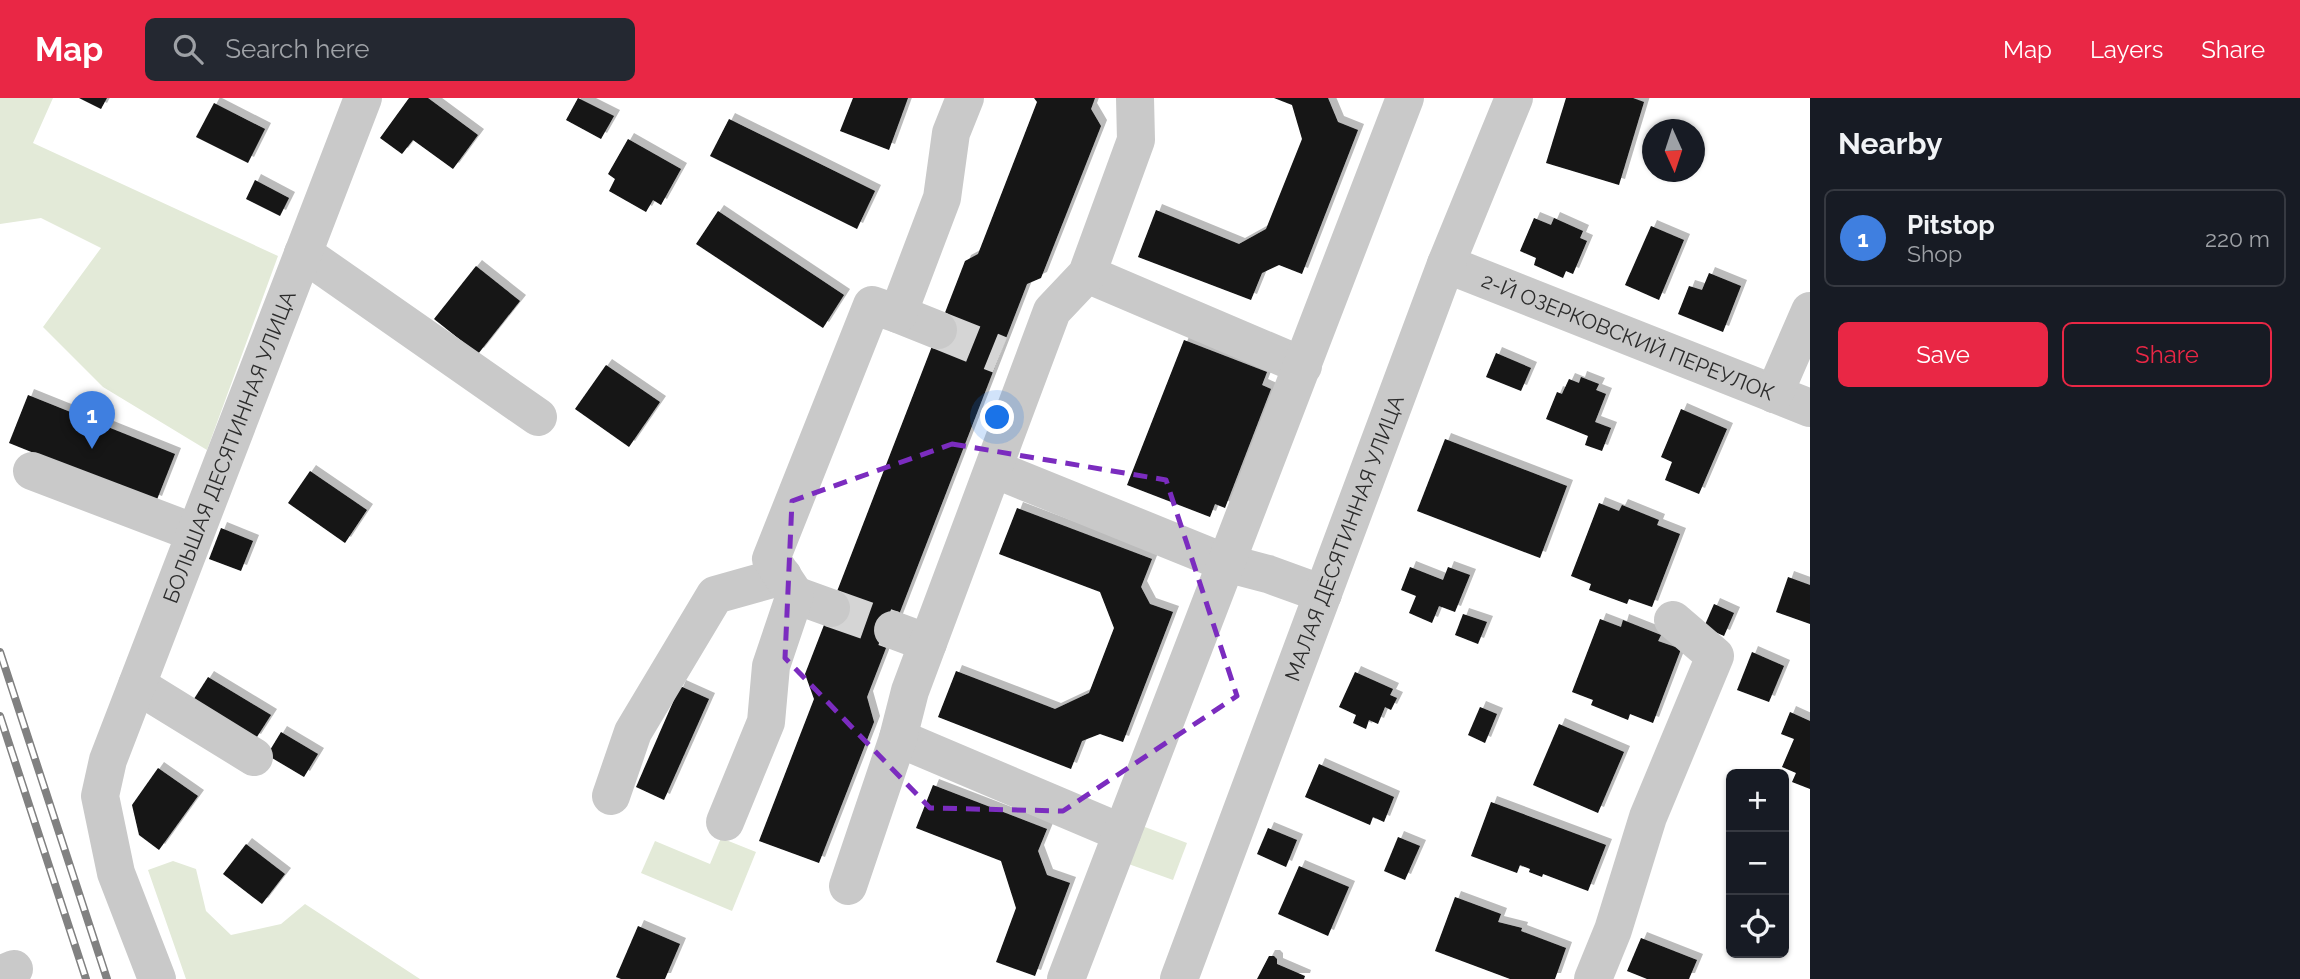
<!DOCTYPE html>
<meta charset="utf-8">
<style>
:root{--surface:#171b24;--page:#242831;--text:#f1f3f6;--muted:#9ea1a6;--line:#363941;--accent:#e92745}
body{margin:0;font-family:Raleway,sans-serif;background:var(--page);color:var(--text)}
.controls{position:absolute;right:21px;bottom:21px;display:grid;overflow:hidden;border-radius:10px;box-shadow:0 2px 5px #0004}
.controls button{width:63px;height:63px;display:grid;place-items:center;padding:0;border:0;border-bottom:2px solid var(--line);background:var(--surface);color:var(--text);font:35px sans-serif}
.compass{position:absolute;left:1642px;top:21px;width:63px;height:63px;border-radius:50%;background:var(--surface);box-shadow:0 2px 5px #0004;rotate:177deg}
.you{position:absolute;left:998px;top:320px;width:24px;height:24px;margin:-18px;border:5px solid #fff;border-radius:50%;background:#1a73e8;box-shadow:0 0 0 10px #1a73e833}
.badge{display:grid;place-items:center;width:46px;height:46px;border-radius:50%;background:var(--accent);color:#fff;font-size:23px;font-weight:700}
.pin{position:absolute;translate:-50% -58px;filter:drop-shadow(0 2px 4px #0008)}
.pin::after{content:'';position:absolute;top:37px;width:24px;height:21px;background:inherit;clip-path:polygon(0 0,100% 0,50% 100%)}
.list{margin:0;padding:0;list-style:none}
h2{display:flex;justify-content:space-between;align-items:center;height:91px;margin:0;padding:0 28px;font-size:30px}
h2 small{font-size:23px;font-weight:400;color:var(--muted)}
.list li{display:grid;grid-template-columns:46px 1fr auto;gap:21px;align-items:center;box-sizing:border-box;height:98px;margin:0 14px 14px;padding:0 14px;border:2px solid var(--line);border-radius:10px}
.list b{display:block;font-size:26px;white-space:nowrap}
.list p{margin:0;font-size:23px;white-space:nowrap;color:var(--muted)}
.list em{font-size:23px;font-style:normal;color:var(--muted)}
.actions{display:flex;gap:14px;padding:21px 28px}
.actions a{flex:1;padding:16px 0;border:2px solid var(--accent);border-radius:10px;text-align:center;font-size:24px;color:var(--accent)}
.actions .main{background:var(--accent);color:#fff}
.icon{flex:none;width:38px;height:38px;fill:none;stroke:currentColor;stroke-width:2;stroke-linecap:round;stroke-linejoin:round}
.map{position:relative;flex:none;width:1810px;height:881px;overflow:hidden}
header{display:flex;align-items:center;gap:42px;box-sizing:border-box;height:98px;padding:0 35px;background:var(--accent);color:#fff}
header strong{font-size:33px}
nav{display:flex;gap:38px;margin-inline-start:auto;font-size:24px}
.search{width:490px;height:63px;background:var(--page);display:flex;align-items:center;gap:18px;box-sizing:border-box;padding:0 24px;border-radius:10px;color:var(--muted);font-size:26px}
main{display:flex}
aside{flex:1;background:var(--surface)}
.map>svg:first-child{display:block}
</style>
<header>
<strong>Map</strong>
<div class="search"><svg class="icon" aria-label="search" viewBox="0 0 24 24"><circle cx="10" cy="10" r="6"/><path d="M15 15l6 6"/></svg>Search here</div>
<nav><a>Map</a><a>Layers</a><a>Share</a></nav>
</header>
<main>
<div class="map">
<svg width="1810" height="881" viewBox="0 0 1810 881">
<defs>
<filter id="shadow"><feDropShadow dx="6" dy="-6" stdDeviation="0" flood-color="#0004"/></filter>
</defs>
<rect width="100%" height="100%" fill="#fff"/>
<g fill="#e3ead8">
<path d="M0,0h53l-20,45 245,113 -71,194 -104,-63 -60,-60 58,-79 -60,-30 -41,6z"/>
<path d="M1137,726l50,19 -14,37 -50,-18z"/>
<path d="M721,740l35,14 -24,59 -91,-38 14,-32 55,23z"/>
<path d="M173,763l23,8 10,42 25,24 50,-11 24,-20 115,75h-234l-38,-109z"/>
</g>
<g fill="#131313" filter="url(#shadow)">
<path d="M79,0h28l-6,11z"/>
<path d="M409,0h19l50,37 -25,34 -40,-29 -11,14 -22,-16z"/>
<path d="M578,0l36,18 -13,23 -35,-19z"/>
<path d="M853,0h55l-19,52 -49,-19z"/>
<path d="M1034,0h61l-4,11 10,17 -60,152 -14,6 -160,413 7,25 -55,141 -60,-22 55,-142 -9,-25 160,-413 13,-7 59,-152z"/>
<path d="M1274,0h54l10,24 20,8 -56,144 -23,-9 -17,8 -11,27 -113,-43 18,-47 83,34 27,-15 36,-90 -10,-34z"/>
<path d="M1566,0h67l11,4 -25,83 -73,-22z"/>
<path d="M214,5l51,26 -17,34 -52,-26z"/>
<path d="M729,21l146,72 -18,38 -147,-73z"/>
<path d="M628,41l53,30 -20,36 -8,-5 -7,12 -37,-21 6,-12 -7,-5z"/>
<path d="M255,82l34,18 -9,18 -34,-17z"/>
<path d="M718,113l126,84 -21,33 -127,-84z"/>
<path d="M1534,120l17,7 3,-7 29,13 -3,7 7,3 -14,33 -7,-3 -3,7 -29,-13 2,-7 -16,-7z"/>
<path d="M1651,128l33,14 -25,60 -34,-15z"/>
<path d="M476,168l44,35 -42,53 -44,-35z"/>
<path d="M1709,175l32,13 -18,46 -45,-18 11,-28 13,4z"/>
<path d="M1184,242l83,32 -5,13 9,4 -46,119 -10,-4 -5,13 -83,-32z"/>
<path d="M1496,255l35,15 -10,23 -35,-14z"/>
<path d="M606,267l54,37 -31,45 -54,-38z"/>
<path d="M1581,279l18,7 -3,6 10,4 -11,28 16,6 -9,23 -17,-6 3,-9 -42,-17 11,-27 5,2 7,-15 10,4z"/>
<path d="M28,297l147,59 -19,48 -147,-59z"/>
<path d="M1681,311l46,20 -28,65 -34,-14 7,-18 -11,-5z"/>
<path d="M1445,341l122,47 -27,72 -123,-47z"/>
<path d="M310,373l57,39 -22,33 -57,-40z"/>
<path d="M1599,405l20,8 3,-6 37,15 -2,5 23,9 -28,73 -23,-8 -2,5 -38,-14 2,-6 -20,-8z"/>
<path d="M1017,410l135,51 -11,28 9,17 23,8 -50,130 -23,-8 -18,7 -11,28 -133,-52 18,-46 99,38 34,-16 25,-65 -14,-36 -101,-38z"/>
<path d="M221,430l32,13 -12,30 -32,-12z"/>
<path d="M1410,469l33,13 5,-13 22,8 -15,37 -16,-6 -7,17 -23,-10 7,-17 -15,-6z"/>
<path d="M1788,479l22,8v39l-34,-12z"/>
<path d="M1714,506l20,9 -10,23 -20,-9z"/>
<path d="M1463,516l24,8 -9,22 -23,-9z"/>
<path d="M1600,521l21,8 2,-7 38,15 -3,6 23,8 -28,74 -23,-9 -2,6 -37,-15 2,-5 -21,-8z"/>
<path d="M1752,554l32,14 -15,36 -32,-12z"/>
<path d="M1355,574l38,17 -3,6 7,3 -6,12 -6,-3 -7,17 -9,-4 -3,9 -13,-6 3,-8 -17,-8z"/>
<path d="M208,579l63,38 -16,25 -63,-38z"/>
<path d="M680,588l29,13 -45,101 -28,-13z"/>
<path d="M1480,609l17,7 -12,29 -17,-8z"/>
<path d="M1790,614l20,9v68l-18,-7 4,-9 -14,-6 12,-28 -13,-5z"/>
<path d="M1559,626l65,28 -26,61 -65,-28z"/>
<path d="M281,634l37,22 -14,23 -37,-22z"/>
<path d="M1319,666l75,33 -10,25 -11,-5 -3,8 -65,-28z"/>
<path d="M158,670l40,28 -39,54 -20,-15 -7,-30z"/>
<path d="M933,687l114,44 -9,22 9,24 23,8 -35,93 -39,-14 20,-54 -15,-47 -85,-33z"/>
<path d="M1491,704l115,43 -18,46 -45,-17 -1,3 -13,-5 1,-3 -10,-4 -3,8 -46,-17z"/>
<path d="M1268,730l29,12 -11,27 -29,-13z"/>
<path d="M1398,739l22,9 -15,34 -21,-9z"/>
<path d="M246,746l39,30 -23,30 -39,-30z"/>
<path d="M1299,768l50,21 -21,49 -50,-22z"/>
<path d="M1455,799l46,17 -3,8 24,6 -1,3 45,17 -11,31h-45l-75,-28z"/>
<path d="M638,828l42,18 -15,35h-44l-5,-2z"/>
<path d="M1641,840l56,22 -8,19h-42l-20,-8z"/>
<path d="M1269,858h5l3,3v5l28,12 -1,3h-47z"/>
</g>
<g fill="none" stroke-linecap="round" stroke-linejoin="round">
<g stroke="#d5d5d5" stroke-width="38" stroke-dasharray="38 19" stroke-linecap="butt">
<path d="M938,232l62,25"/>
<path d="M831,510l62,22"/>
</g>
<g stroke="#c9c9c9" stroke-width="38">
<path d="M303,155l235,164"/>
<path id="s1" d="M1446,166l364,144"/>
<path d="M1087,176l216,92"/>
<path d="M898,216l40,16"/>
<path d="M1774,296l36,-83"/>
<path d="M994,371l232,94 42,11 55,20"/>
<path d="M32,373l163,62"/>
<path d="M795,497l36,13"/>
<path d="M893,532l35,13"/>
<path d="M137,587l117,72"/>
<path d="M898,640l224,95"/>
<path d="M611,698l22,-64 82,-137 68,-19"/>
<path d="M725,724l41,-100 5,-56 24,-71 -24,-36 101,-254 26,9 44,-116 9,-65 14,-35"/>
<path d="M848,788l50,-148 12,-47 142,-380 35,-37 49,-134 -1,-42"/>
<path d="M0,877l14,-6"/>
<path id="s2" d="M157,881l-41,-106 -16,-77 8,-36 255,-662"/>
<path d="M1066,881l339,-881"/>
<path id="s3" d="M1179,881l267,-715 68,-166"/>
<path d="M1593,881l20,-49 35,-113 67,-161 -42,-36"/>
</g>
<g stroke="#818181" stroke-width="8">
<g id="rail">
<path d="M0,554l107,327"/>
<path d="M0,618l86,263"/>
</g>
</g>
<use href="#rail" stroke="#fff" stroke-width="5" stroke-dasharray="16" stroke-linecap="butt"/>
</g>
<path fill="none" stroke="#7b2cbf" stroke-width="5" stroke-dasharray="14 9" stroke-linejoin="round" d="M952,346l214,36 71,216 -174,115 -133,-3 -145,-150 7,-157z"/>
<g text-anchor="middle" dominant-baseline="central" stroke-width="7" stroke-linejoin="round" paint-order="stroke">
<g font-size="21" fill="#2c2c2c" stroke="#fff">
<text stroke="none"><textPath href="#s1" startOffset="196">2-Й ОЗЕРКОВСКИЙ ПЕРЕУЛОК</textPath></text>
<text stroke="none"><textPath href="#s2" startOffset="565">БОЛЬШАЯ ДЕСЯТИННАЯ УЛИЦА</textPath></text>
<text stroke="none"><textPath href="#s3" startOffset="471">МАЛАЯ ДЕСЯТИННАЯ УЛИЦА</textPath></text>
</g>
</g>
</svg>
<div class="controls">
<button>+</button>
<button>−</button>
<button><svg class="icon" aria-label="locate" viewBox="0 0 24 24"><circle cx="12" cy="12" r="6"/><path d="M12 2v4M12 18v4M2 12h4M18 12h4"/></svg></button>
</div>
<svg class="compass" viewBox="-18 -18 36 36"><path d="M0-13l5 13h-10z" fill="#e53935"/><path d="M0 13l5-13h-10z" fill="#9ea1a6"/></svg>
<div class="you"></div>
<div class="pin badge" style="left:92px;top:351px;background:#3f7fe0">1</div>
</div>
<aside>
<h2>Nearby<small></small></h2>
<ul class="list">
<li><span class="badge" style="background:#3f7fe0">1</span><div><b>Pitstop</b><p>Shop</p></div><em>220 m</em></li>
</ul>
<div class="actions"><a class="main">Save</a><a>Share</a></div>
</aside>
</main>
